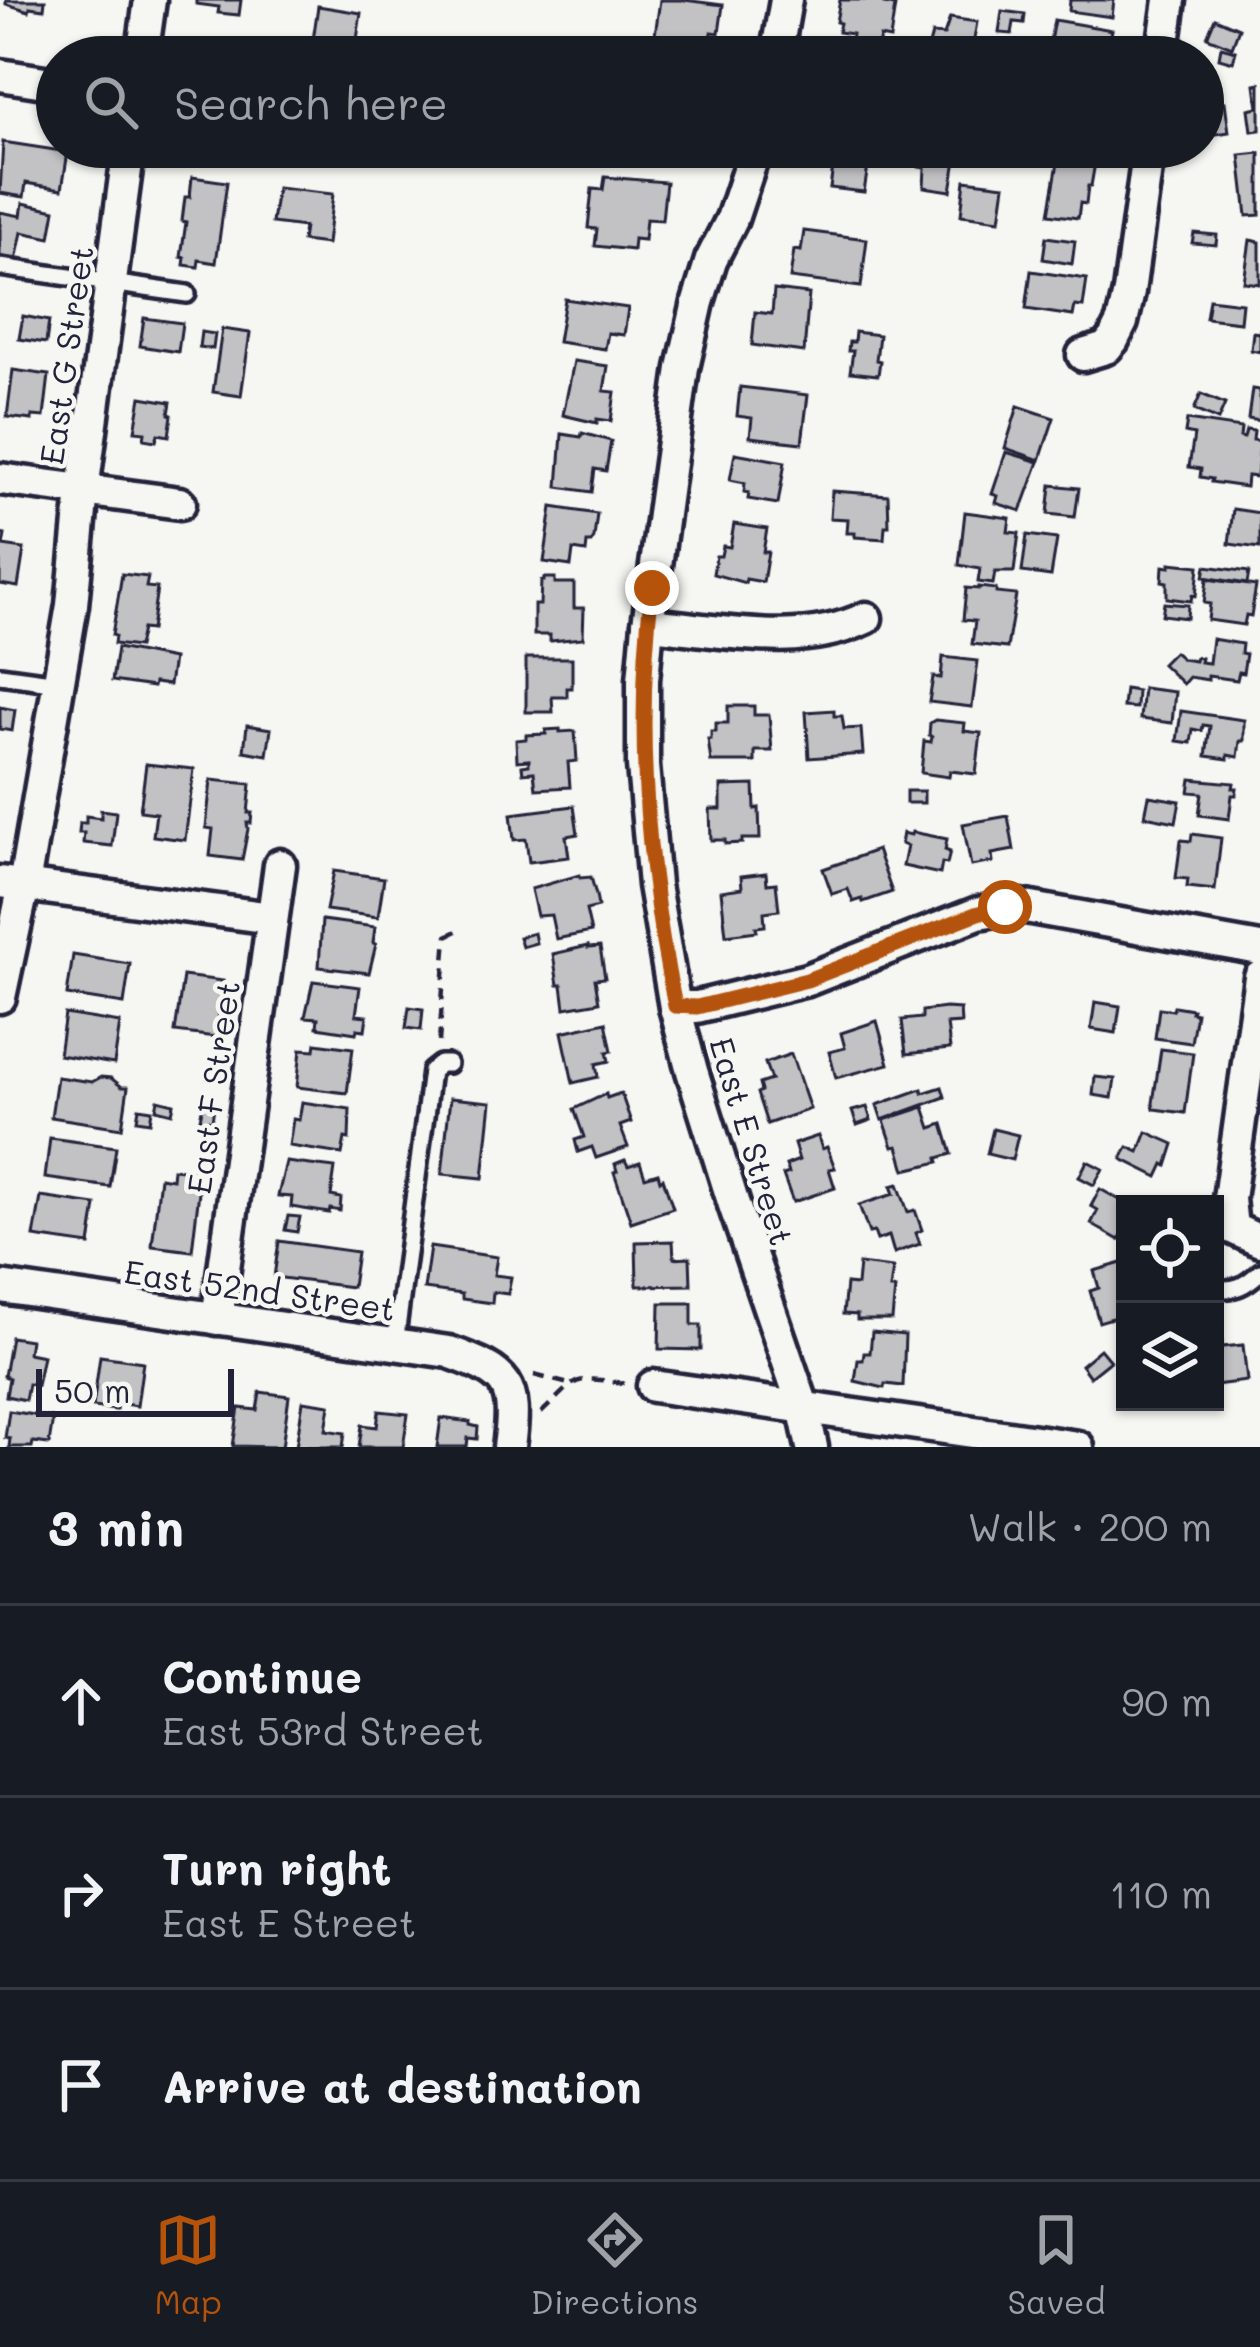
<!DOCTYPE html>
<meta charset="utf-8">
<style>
:root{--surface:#171b24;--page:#242831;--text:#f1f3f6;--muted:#9ea1a6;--line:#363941;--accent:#b45309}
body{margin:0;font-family:Mali,sans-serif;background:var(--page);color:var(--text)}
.controls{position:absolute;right:36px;bottom:36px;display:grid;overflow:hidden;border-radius:0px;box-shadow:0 3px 9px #0004}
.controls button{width:108px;height:108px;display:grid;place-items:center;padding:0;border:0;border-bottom:3px solid var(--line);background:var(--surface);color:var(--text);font:60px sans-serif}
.scale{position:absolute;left:36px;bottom:30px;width:198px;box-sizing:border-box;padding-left:12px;border:6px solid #22223b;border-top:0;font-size:33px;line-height:42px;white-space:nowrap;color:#22223b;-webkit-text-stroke:9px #f6f6f2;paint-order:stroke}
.stop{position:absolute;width:36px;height:36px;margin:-27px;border:9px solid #b45309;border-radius:50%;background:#fff}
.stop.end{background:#b45309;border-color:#fff;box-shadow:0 3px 12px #0008}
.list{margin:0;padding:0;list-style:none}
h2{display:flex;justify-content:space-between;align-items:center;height:156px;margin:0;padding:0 48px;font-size:51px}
h2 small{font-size:39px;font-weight:400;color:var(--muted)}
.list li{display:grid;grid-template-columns:78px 1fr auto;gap:36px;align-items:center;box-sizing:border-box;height:192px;padding:0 48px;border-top:3px solid var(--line)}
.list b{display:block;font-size:45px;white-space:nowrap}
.list p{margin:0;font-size:39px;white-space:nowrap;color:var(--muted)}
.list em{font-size:39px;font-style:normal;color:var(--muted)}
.icon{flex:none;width:66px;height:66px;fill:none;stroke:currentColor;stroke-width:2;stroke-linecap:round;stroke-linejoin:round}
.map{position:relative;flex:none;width:1260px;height:1447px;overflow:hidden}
.search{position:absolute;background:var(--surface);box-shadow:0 3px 9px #0004;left:36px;right:36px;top:36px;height:132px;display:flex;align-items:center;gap:30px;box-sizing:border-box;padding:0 42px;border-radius:66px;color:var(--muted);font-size:45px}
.sheet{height:732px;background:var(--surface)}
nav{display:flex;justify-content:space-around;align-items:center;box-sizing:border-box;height:168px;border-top:3px solid var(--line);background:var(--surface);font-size:33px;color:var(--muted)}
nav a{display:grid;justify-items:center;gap:6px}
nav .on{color:var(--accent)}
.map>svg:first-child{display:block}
</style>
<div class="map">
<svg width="1260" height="1447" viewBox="0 0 1260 1447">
<rect width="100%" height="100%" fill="#f6f6f2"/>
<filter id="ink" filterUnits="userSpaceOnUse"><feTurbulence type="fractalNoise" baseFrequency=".00833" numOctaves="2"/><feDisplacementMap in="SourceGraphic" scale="24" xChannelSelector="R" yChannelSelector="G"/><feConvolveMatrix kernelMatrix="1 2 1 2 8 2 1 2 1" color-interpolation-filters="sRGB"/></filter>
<g filter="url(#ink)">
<g fill="#c2c2c4" stroke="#22223b" stroke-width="3">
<path d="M6,0h39l-1,9 -14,-2 -1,4 -23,-7z"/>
<path d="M196,0h45l-2,15 -21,-2 1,-6 -23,-3z"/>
<path d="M660,0h24l39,5 -4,28 -7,-1 -1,8 -11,-2 -1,10 -45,-6z"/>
<path d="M840,0h45l-1,4 11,2 -5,33 -10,-2 -3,15 -27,-4 2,-14 -14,-2 2,-9 -4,-1z"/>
<path d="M1070,0h44l-2,17 -43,-6z"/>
<path d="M318,6l43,7 -5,33 -21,-3 -1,7 -22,-3z"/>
<path d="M1002,11l23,3 -1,9 -10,-1 -2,12 -13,-1z"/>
<path d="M950,18l27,4 -6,35h-45l6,-23 12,1z"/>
<path d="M1215,18l24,10 -7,19 -25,-10z"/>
<path d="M1054,20l58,10 -3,14 5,1 -1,6 -5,-1 -1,7 -57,-2 -2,-3z"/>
<path d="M1221,47l15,4 -3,11 -14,-4z"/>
<path d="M1260,83v47l-8,1 -3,-22 9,-2 -3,-23z"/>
<path d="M1225,102l4,30 -25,4 -1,-31z"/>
<path d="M3,142l65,10 -6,37 -36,-6 -2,14 -24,-4z"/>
<path d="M623,147h57v3l-20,-2 -2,15 -37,-4z"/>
<path d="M820,147h51l-7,45 -34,-4 3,-21 -13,-2z"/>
<path d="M913,147h45l-7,44 -27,-4 1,-19 -6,-1v-6l-8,-1z"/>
<path d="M1260,153v62l-13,1 -7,-61z"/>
<path d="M1059,157l36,6 -4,23h-3l-2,18 -6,-1 -2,15 -29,-4z"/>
<path d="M192,177l35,5 -11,81 -17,-3 -1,7 -14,-2 1,-7 -4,-1 5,-35 -4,-1 3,-24h5z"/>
<path d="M605,177l61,5 -4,38 -16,-1 -2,21 -10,-1 -1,11 -38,-4 2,-17 -9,-1 4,-39 11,1z"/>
<path d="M965,180l40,5 -5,35 -39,-5z"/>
<path d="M277,188l56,6 -6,50 -25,-3 2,-14 -32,-4z"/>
<path d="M23,203l32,7 -5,28 -28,-6 -6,29 -16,-4v-45l21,4z"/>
<path d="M804,231l63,8 -6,48 -71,-9 4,-28 7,1z"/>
<path d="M1194,233l23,2 -1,10 -24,-2z"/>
<path d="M1046,237l29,4 -3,23 -29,-5z"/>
<path d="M1250,240l10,2v42l-16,-2z"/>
<path d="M1031,271l56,8 -4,28 -8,-1 -2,10 -47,-7z"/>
<path d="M774,290l35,4 -5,58 -52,-7 3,-33 17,2z"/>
<path d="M565,299l63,9 -4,27 -16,-2 -3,16 -47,-7z"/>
<path d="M1209,299l33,4 -2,19 -34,-4z"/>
<path d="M23,316l26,5 -3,22 -27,-4z"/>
<path d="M144,318l38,5 -4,29 -38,-6z"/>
<path d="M1260,328v24l-9,-2 2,-18 6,1z"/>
<path d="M222,329l28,4 -9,63 -28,-4z"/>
<path d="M201,332l14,2 -2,15 -14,-2z"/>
<path d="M855,332l24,3 -3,25 4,1 -2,14 -28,-3 3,-21h-5l1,-9h5z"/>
<path d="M574,361l34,5 -4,25 11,1 -4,29 -14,-2v4l-34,-8z"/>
<path d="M13,370l36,5 -5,42 -12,-1v4l-25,-3z"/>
<path d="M740,387l68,8 -6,48 -52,-6 2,-19 -15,-2z"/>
<path d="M1252,389l8,1v31l-12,-2z"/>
<path d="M1201,394l24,10 -7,16 -24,-10z"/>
<path d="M141,397l30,5 -2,12 3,1 -3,21 -11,-2 -2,7 -12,-2 1,-7 -10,-1z"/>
<path d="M1018,406l36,12 -14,42 -35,-12z"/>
<path d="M1187,420l54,8 -1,9 4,1 2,-8 8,1 -1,9 7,1 -3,36 -10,-1 -1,11 -35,-5 1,-3 -12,-2 1,-8 -12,-2 5,-32 -9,-2z"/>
<path d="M582,433l29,8 -5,30 -11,-2 -3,23 -34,-5 4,-53 19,3z"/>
<path d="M1006,452l33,10 -18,49 -25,-8 2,-7 -6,-2z"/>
<path d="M735,453l50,9 -7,42 -30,-5 1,-6 -5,-1 1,-9 -15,-3z"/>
<path d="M1051,485l28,3 -4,29 -27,-3z"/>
<path d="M832,491l56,4 1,31h-4l-1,13 -29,-2v-4h-8l1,-14 -18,-1z"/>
<path d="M552,507l45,7 -3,24 -3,5h-4l-1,9 -13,-2 -2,16 -27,-4z"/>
<path d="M1233,509l27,4v35l-31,-4z"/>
<path d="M965,512l45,6 -2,14 11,1 -5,39h-19l-2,12 -15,-2 2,-13 -21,-4z"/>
<path d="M734,524l33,5 -4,23h5l-5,30 -17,-3 -1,4 -32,-9 3,-18h5l2,-10 7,1z"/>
<path d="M0,534l5,1 -2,11 21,3 -6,38 -18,-3z"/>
<path d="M1027,535l30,4 -6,37 -29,-4z"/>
<path d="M1170,563l29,3 -3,30 -4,-1 -1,6 -24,-3v-16l-5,-1 1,-15 7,1z"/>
<path d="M1206,566l43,6 -2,12 -43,-7z"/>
<path d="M122,574l26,3 -2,10 11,1 -6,42 -9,-1 -4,18 -24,-3 1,-8 -3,-1z"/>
<path d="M544,578h11v5h19v25h10l-1,30 -33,3v-6h-16v-30h6l1,-24h3z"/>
<path d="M1207,579l49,7 -5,30 -5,-1 -2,10 -36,-5 2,-16 -6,-1z"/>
<path d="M979,587l17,2v4l20,2 -9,53 -35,-4 3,-23 -12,-1 3,-32 13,1z"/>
<path d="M1164,603l24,2 -1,13 -25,-3z"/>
<path d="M1212,639l30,5 -1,9 5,1 -3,19 -4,-1 -2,8 -29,-4v4l-19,-3 -6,7 -21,-20 12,-12 8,7 13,2 1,-4 5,1 -1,4 9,1z"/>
<path d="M117,648l56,11 -4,26 -15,-2 -1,4 -41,-6z"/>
<path d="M943,657l35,4 -6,46 -43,-5 4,-25 8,1z"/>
<path d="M526,658h46v30h-5v9h-15l1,15h-27z"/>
<path d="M1143,688l32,4 -3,31 -32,-4z"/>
<path d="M1125,689l12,2 -1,17 -13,-1z"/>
<path d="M728,706h26v9h15l3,36h-17v11h-44l-3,-23h3v-8h5v-8h12z"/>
<path d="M0,707l15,3 -3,21 -12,-2z"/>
<path d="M834,710v6h8l2,13 17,-1 2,26 -54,4 -3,-46z"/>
<path d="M1181,711l63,9v21h-4l-2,16 -10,-2v4l-22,-3 4,-30 -7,-1 -1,6 -9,-2 -2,14 -14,-2z"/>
<path d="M935,720l30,3 -1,8 17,2 -5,41 -26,-3 -1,6 -28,-4 3,-32 7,1 1,-5 -3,-2 1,-12z"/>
<path d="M247,725l24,4 -4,26 -23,-4z"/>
<path d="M560,729v3l15,-1 2,30 -9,1 2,25 -34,2 -2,-17 -11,1 -1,-7 7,-1v-5l-12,1 -1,-21 10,-1v-4l20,-1v-4z"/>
<path d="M146,764l48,5 -9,71 -32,-4 3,-23 -16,-2z"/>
<path d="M1191,779l43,4 -1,5h4l-1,7h-4l-3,24 -30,-4 3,-22 -13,-1z"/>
<path d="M211,780l40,4 -3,29h4l-1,10h-4l1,6 -6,31 -32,-4 3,-27 -7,-1z"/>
<path d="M754,785l1,24 4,-1 1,31h-18v4l-17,1v-4h-14l-1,-31h11v-23z"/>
<rect x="906" y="791" width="18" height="12"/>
<path d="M1149,796l31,5 -4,21 -31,-6z"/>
<path d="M574,806l4,28 -12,2 3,21 -40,5 -3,-23 -12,1 -3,-26z"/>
<path d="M101,810l15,2 -4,34 -29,-3 1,-10h-5l1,-10h6v-7l15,2z"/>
<path d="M1008,816l6,34 -22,4 1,8 -22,4 -8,-42z"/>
<path d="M912,832l35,7 -2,11 5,2 -3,12 -5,-1 -2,11 -37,-8 4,-20 -6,-2 2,-11 8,2z"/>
<path d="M1192,834l29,4 -6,52 -28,-3 1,-8 -12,-1 5,-38 10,1z"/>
<path d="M877,850l15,42 -29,10 -1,-3 -9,3 -5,-13 -16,5 -9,-25z"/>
<path d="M334,871l50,7 -6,39 -52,-7z"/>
<path d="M766,873l1,11 9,-1 3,27 -15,2 1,14 -9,1 1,4 -31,4 -5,-44 21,-3 -1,-12z"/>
<path d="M579,875l1,3 11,-1 5,18 2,12 -12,3 5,22 -35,7 -5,-24 -14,1 -6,-27z"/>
<path d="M322,920l53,7 -2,16 3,1 -7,29 -50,-6z"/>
<path d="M534,933l2,10 -14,4 -3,-10z"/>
<path d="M588,946v2l12,-1 5,31 -10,1 4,23 -34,6 -3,-23h-4l-5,-31z"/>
<path d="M73,955l57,9 -6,40 -57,-9z"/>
<path d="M183,976l40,5 -7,56 -41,-5z"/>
<path d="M313,981l47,6 -4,28 11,1 -2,14 -8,-1 -1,4 -39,-6 1,-9 -13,-1z"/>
<path d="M1095,1002l25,4 -4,27 -25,-4z"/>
<path d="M1174,1006l18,3 -1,3 5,1 -5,30 -36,-5 4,-30 14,2z"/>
<path d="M409,1007l14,2 -2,21 -15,-2z"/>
<path d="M945,1008l15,1 1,14 -14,1 3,25 -44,5 -4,-34 20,-2v-7z"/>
<path d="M65,1014l55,9 -6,41 -55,-9z"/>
<path d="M877,1021l12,43 -53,14 -7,-26 16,-4 -4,-15z"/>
<path d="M606,1022l6,29 -5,1 2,9 -13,3 2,13 -25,6 -11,-51z"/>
<path d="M316,1043l37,5 -6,45 -50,-6 4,-38 14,1z"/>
<path d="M1161,1049l32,4 -8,60 -31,-4 -1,-6z"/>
<path d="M791,1054l19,55 -43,15 -10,-31 4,-2 -2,-7 12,-4 -6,-17z"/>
<path d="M57,1077l35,5 9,-5 10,1 11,9h6l-6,41 -71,-11z"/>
<path d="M1095,1077l20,2 -3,19 -19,-3z"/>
<path d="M942,1087l3,10 -63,23 -5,-15 45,-16 1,4z"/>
<path d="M621,1093l10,29 -11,4 8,21 -32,11 -4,-11 -14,5 -3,-12 9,-3 -10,-28 32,-15 1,4z"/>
<path d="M450,1098l41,4 -8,76 -41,-4z"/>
<path d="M158,1100l16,4 -2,9 -16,-4z"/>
<path d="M302,1102l48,7 -1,30 -4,-1 -3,16 -53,-8 4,-27 6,1z"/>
<path d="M203,1104l11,2 -2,15 -12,-2z"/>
<path d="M867,1107l4,13 -14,5 -5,-14z"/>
<path d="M924,1107l7,21 12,-4 9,30 -14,4 1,4 -34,8 -7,-24 -5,1 -9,-27z"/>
<path d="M139,1108l13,2 -2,12 -13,-2z"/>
<path d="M993,1129l25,6 -6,25 -25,-6z"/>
<path d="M1147,1132l27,12 -7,22 -3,-2 -6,13 -36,-18 6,-12 11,5z"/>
<path d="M818,1136l4,13 5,-2 8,21 -6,1 6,19 -42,14 -10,-27 6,-2 -3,-8 13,-5 -5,-16z"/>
<path d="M50,1138l66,9 -6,40 -65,-9z"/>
<path d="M625,1160l3,6 12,-4 5,15 13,-4 2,7 3,-2 10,30 -42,14 -17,-50 3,-1 -2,-7z"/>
<path d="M1087,1161l16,8 -9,16 -15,-8z"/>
<path d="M286,1162l49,6 -4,28 10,2 -1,13 -10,-2 -1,4 -38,-6 1,-10 -14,-1z"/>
<path d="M173,1169l20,2 -2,11 9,1 -8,68 -40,-5 8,-69 12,2z"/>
<path d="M898,1184l10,28 7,-2 7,20 -6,3 4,11 -26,9 -5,-17 -12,4 -3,-8 -5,1 -10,-28 35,-11 -3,-8z"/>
<path d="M1100,1189l27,15 -2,26 -6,10 -28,-16 7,-14 -7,-4z"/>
<path d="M41,1197l55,8 -6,40 -56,-8z"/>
<path d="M288,1216l12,1 -3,15 -12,-2z"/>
<path d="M279,1241l78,11 -5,35 -78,-10z"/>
<path d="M673,1241l1,17 16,-1 1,28 -54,1 -1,-44z"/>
<path d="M430,1247l67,10 -3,18 17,2 -3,17 -15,-2 -1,11 -30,-4v-5l-38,-5z"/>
<path d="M1125,1262v47l-7,2 1,5 -20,6 -9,-31 9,-3 -5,-17z"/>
<path d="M859,1264l34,4 -3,21h5l-3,31h-35v-5l-14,-1 3,-30 11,1z"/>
<path d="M660,1303h32v22h9v25l-42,-1z"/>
<path d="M872,1332l33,3 -2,51 -18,-2 -1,4 -29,-7 3,-21h5l1,-7h6z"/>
<path d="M11,1337l19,3 -2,13 15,3 -6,30 -9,-2 -3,16 -19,-4 3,-18 -5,-2z"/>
<path d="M1222,1341v6l21,-2 4,36 -32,4v-43z"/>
<path d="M1100,1349l10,12 -20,16 -9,-12z"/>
<path d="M100,1356l43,6 -6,44 -20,-3 -1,7 -23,-3z"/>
<path d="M260,1392l29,4 -7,51 -49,-1 6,-38 18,2z"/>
<path d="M303,1401l27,4 -4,25 19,3 -2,14h-47z"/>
<path d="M9,1411l44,7 -4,26 -16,-2 -1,5h-23l1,-8 -5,-1z"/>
<path d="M379,1411l29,3 -5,33h-44l3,-22 15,2z"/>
<path d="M441,1418l29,4v3l8,2 -1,12 -9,-1 -1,9h-30z"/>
</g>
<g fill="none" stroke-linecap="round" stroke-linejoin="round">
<g stroke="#22223b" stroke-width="24">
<g id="service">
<path d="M0,267l187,27"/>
<path d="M0,675l58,8"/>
<path d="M1215,1288c20,4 31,-3 45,-16"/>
<path d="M395,1344l36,-273 9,-7h8"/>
</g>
</g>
<g stroke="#22223b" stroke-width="39">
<g id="minor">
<path d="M142,57l8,-57"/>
<path d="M776,57l10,-57"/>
<path d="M1162,57l8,-57"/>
<path d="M0,75l57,9"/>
<path d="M756,147l-24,72 -21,41 -13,42 -15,66 -35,256 -5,56v86l11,119 21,122 17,64 42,134 69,201 9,41"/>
<path d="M1083,355l23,-7 7,-8 9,-18 7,-30 20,-145"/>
<path d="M0,479l180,24"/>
<path d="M648,624c72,6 151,26 218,-6"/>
<path d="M0,882l272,36"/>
<path d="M1260,977l-31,222 3,29 28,13"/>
<path d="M0,997l24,-112 48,-280 11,-115 46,-343"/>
<path d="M675,1007h22l110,-27 171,-67 42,-7 240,43"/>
<path d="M0,1287l449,65c59,21 69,31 60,95"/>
<path d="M217,1319l63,-454"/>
<path d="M653,1386l425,61"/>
</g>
</g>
<g stroke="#22223b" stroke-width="4.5" stroke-dasharray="12 9" stroke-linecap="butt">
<path d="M439,1042l8,-106 16,-8"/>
<path d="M534,1375l35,9"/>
<path d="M541,1413c37,-34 28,-38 83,-30"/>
</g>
<use href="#service" stroke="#f6f6f2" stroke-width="15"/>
<use href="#minor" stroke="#f6f6f2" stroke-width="30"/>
</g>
</g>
<g fill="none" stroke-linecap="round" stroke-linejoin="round" filter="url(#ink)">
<path stroke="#b45309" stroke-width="15" d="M652,588c-17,141 -6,280 23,418l22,1 110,-27 171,-67 27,-6"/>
</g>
<g text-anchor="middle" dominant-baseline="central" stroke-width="9" stroke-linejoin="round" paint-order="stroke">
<g font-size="33" fill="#22223b" stroke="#f6f6f2">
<text transform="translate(65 355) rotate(-82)">East G Street</text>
<text transform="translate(212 1087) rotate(-82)">East F Street</text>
<text transform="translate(753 1141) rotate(73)">East E Street</text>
<text transform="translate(260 1289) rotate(8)">East 52nd Street</text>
</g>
</g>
</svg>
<div class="controls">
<button><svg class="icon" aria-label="locate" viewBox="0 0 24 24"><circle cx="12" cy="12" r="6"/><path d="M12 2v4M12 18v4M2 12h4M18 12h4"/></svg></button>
<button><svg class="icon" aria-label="layers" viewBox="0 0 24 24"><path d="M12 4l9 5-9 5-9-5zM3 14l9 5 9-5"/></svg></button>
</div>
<div class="scale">50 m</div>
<div class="stop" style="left:1005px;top:907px"></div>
<div class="stop end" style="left:652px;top:588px"></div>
<div class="search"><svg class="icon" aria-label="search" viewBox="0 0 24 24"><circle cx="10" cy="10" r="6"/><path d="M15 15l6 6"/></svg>Search here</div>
</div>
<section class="sheet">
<h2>3 min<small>Walk · 200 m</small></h2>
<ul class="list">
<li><svg class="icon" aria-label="ahead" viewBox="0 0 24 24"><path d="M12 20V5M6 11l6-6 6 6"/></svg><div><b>Continue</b><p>East 53rd Street</p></div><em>90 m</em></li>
<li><svg class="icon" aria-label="right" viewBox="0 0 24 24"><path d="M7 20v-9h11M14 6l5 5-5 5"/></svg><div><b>Turn right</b><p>East E Street</p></div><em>110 m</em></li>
<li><svg class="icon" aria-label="arrive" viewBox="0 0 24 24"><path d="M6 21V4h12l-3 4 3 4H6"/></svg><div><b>Arrive at destination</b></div></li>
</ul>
</section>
<nav>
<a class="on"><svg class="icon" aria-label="map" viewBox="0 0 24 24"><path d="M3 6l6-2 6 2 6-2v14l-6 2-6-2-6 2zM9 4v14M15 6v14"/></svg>Map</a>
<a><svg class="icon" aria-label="directions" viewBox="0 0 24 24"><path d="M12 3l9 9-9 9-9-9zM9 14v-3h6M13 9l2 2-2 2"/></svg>Directions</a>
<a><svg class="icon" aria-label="saved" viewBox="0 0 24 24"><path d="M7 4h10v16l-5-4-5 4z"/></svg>Saved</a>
</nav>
